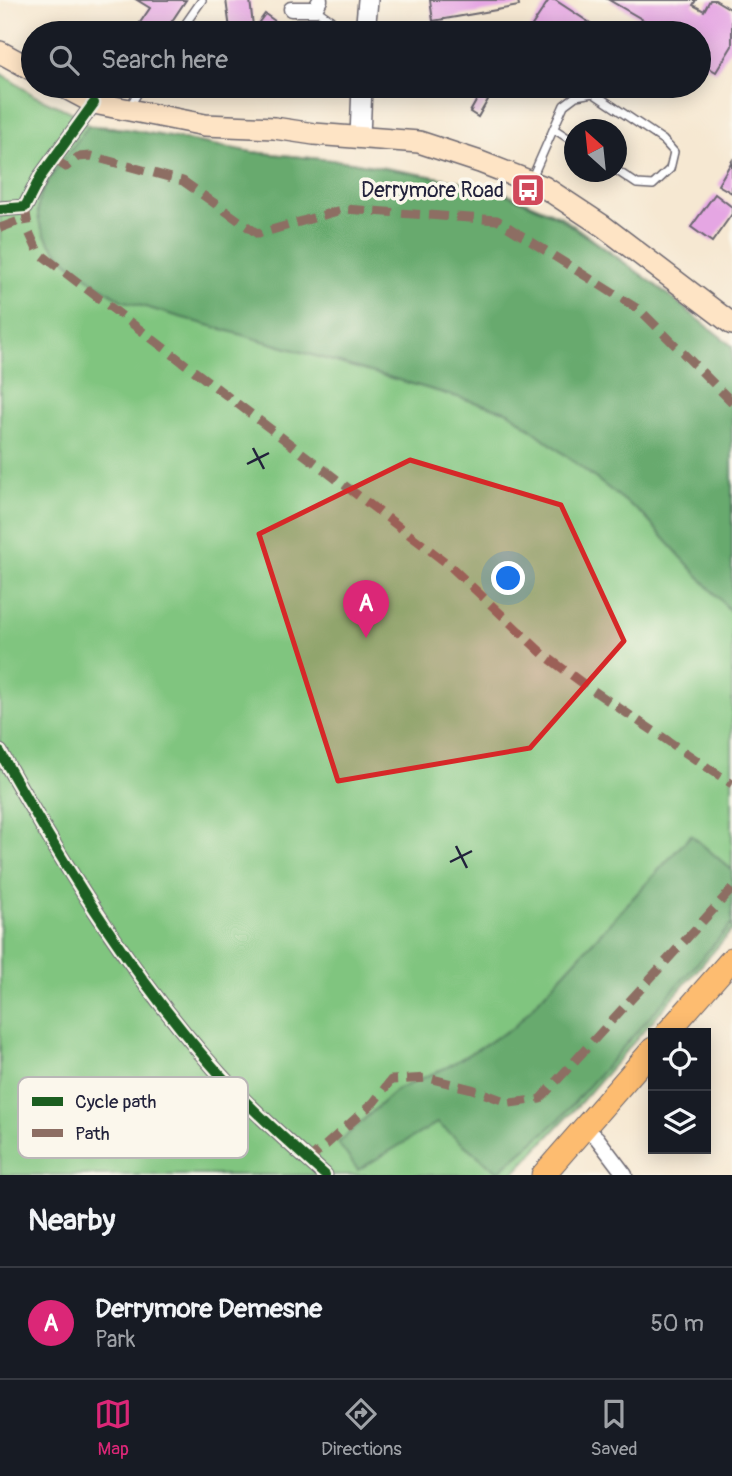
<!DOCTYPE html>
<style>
:root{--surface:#171b24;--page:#20242c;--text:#f1f3f6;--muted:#9ea1a6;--line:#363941;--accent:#db2777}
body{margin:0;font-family:Pangolin,sans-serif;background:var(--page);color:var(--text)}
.controls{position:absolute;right:21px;bottom:21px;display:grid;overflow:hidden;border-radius:0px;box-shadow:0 4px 18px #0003}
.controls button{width:63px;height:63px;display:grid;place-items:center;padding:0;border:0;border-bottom:2px solid var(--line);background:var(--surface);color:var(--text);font:35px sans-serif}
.compass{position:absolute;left:564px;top:119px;width:63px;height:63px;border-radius:50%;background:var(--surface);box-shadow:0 4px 18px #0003;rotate:333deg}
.you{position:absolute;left:509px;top:579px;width:24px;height:24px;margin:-18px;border:5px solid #fff;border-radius:50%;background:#1a73e8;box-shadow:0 0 0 10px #1a73e833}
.badge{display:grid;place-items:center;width:46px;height:46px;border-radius:50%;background:var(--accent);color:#fff;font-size:23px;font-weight:700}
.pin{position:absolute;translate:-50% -58px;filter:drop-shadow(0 2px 4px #0008)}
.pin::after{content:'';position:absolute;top:37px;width:24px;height:21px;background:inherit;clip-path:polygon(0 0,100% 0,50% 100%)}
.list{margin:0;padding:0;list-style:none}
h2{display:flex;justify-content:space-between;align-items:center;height:91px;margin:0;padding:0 28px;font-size:30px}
h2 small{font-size:23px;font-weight:400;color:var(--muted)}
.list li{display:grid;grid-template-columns:46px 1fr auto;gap:21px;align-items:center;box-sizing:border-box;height:112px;padding:0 28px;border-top:2px solid var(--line)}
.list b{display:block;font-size:26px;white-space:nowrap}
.list p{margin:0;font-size:23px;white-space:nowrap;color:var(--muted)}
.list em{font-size:23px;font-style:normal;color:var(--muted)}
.icon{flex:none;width:38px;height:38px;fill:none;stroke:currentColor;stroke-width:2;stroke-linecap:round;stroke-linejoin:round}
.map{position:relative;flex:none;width:732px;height:1175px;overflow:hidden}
.search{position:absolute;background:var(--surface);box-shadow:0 4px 18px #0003;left:21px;right:21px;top:21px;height:77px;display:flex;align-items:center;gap:18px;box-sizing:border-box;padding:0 24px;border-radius:38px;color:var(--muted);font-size:26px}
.sheet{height:203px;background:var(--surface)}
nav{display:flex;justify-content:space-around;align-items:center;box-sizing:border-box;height:98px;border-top:2px solid var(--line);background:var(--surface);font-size:19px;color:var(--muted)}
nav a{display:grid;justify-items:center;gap:4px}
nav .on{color:var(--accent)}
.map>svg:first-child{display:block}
</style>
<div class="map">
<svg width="732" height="1175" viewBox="0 0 732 1175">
<rect width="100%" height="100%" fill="#fbf7ec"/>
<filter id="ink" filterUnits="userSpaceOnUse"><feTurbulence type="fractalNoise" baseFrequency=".0143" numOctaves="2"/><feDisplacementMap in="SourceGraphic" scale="14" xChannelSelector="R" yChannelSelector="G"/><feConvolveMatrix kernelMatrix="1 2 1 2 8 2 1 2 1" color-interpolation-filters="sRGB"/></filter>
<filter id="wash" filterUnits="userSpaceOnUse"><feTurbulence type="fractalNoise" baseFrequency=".00686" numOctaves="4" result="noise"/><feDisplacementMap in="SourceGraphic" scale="28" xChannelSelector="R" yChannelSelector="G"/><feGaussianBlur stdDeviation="1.57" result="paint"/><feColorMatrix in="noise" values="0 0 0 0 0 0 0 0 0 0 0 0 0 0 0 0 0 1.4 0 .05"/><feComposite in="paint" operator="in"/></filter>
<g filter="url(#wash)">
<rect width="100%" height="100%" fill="#f6e8d2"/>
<path fill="#80c57f" stroke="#51745d" stroke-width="2" d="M0,73l35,23 43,19 -1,4 14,7 21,1 140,25 99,10 140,25 69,29 75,54 97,76v584l-152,173 -68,72h-512z"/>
<g fill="#68aa6e" stroke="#456654" stroke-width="2">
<path d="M88,126l38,3 126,23 99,10 140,25 67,30 95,66 79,63v267l-89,-98 -134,-103 -388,-112c-32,-22 -101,-60 -79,-108 10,-20 33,-47 46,-66z"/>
<path d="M691,835l41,35v54l-172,195 -62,53 -61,-49 -79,47 -20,-27 58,-53 51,-23 67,-40z"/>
</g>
<g id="blocks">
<g fill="#e5a6e3">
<path d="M137,0h49l-22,33h-31l17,-25z"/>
<path d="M226,0h24l3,26 -23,3z"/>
<path d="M430,0h88l1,6 -86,15z"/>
<path d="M549,0h6l35,23 -7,10h-56z"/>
<path d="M609,0h87l-3,5 11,6 6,-11h5l17,10v36l-16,26 -17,-10v-29h-33z"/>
<path d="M265,14l27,19h-41z"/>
<path d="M483,89l9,4 -14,24 -8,-5z"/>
<path d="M732,161v32l-14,-8z"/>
<path d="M715,194l17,13v7l-20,28 -21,-15z"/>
</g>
</g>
</g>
<g filter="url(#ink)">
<use href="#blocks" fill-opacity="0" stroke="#6c6770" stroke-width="2"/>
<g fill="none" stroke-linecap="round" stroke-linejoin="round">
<g stroke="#6c6770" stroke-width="10">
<g id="service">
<path d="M315,9l16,11"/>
<path d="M179,33l23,-33"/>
<path d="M130,106l12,-20"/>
<path d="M554,129l20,13"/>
<path d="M531,180l33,-75 12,-9 17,-3 70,47 11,12 -4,17 -17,16 -16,-1 -21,-14"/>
</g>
</g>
<g stroke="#6c6770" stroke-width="17">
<g id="minor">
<path d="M291,9h24l5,-9"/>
<path d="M0,209l25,-2 16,-31 53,-73"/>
<path d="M0,752c66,118 142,241 236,340 28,29 59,56 89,83"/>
<path d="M585,1128l12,10 28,37"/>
</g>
</g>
<g stroke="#6c6770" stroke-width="22">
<g id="tertiary">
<path d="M365,33l3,-33"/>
<path d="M360,137l2,-51"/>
</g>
</g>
<g stroke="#6c6770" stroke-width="24">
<g id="secondary">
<path d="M0,52l33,18"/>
<path d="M62,86l32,17 111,22 69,3 40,6 105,8 61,20 64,25 59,39 129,98"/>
</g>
</g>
<g stroke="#6c6770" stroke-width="25">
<g id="primary">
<path d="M667,1033l65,-74"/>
<path d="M543,1175l110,-126"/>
</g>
</g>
<use href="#service" stroke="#fff" stroke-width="7"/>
<use href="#minor" stroke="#fff" stroke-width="14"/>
<use href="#tertiary" stroke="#fff" stroke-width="19"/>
<use href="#secondary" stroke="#fee4c5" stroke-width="21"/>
<use href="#primary" stroke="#fdbc6f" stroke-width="23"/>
<g stroke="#8d6e63" stroke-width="9" stroke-dasharray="18 9" stroke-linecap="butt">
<path d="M54,159l12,8 12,-10 13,-1 92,25 75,53 86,-25 153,11 144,91 91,91"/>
<path d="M25,207l4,25 9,20 410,312 95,90 42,31 147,99"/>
<path d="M0,228l27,-10"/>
<path d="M309,1165v-5l65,-58 17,-22 37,-2 44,11 38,14 30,-4 192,-210"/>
</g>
<g stroke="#fbf7ec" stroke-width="15">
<g id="cycleway">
<path d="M0,209l25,-2 16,-31 53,-73"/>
<path d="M0,752c66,118 142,241 236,340 28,29 59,56 89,83"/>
</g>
</g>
<use href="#cycleway" stroke="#1b5e20" stroke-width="10"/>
</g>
</g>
<path fill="#d62828" fill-opacity="0.2" stroke="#d62828" stroke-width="5" stroke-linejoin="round" d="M410,460l151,45 63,136 -94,107 -192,33 -79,-247z"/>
<path fill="none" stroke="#22223b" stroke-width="2.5" d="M253,448l11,21M247,464l22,-11M456,846l11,22M450,862l22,-11"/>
<defs>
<g id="bus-square" transform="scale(1.75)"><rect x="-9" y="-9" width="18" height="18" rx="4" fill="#d1495b" stroke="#fbf7ec"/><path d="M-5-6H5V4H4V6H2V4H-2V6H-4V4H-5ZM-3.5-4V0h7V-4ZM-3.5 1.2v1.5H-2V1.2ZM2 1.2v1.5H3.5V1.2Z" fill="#fff"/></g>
</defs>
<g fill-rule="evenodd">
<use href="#bus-square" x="528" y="190"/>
</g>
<g text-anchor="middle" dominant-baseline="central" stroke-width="7" stroke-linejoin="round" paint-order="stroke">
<g font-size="21" fill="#22223b" stroke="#fbf7ec" text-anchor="end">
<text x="504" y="190">Derrymore Road</text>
</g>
</g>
<rect x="18" y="1077" width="230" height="81" rx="10" fill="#fbf7ec" stroke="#bab7b7" stroke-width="2"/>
<rect x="32" y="1097" width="31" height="9" fill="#1b5e20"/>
<rect x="32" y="1129" width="31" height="8" fill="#8d6e63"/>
<g font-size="19" fill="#22223b">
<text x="75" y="1108">Cycle path</text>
<text x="75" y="1140">Path</text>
</g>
</svg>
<div class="controls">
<button><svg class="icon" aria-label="locate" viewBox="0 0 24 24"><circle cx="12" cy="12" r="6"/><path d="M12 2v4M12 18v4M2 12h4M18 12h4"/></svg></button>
<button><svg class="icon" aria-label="layers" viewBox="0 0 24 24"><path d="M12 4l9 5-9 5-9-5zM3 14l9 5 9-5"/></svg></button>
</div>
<svg class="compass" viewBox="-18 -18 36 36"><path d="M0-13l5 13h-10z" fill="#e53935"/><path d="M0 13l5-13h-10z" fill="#9ea1a6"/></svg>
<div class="you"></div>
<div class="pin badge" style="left:366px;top:638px">A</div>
<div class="search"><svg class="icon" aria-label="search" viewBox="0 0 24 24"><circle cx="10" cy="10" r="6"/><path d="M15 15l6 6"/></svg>Search here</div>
</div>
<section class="sheet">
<h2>Nearby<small></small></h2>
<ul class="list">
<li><span class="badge">A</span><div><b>Derrymore Demesne</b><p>Park</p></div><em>50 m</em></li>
</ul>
</section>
<nav>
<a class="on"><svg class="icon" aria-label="map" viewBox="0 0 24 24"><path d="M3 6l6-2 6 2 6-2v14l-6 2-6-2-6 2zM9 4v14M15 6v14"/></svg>Map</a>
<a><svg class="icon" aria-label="directions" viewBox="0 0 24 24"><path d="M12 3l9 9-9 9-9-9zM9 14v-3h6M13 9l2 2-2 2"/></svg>Directions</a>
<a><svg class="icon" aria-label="saved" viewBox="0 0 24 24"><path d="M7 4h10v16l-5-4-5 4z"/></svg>Saved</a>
</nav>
